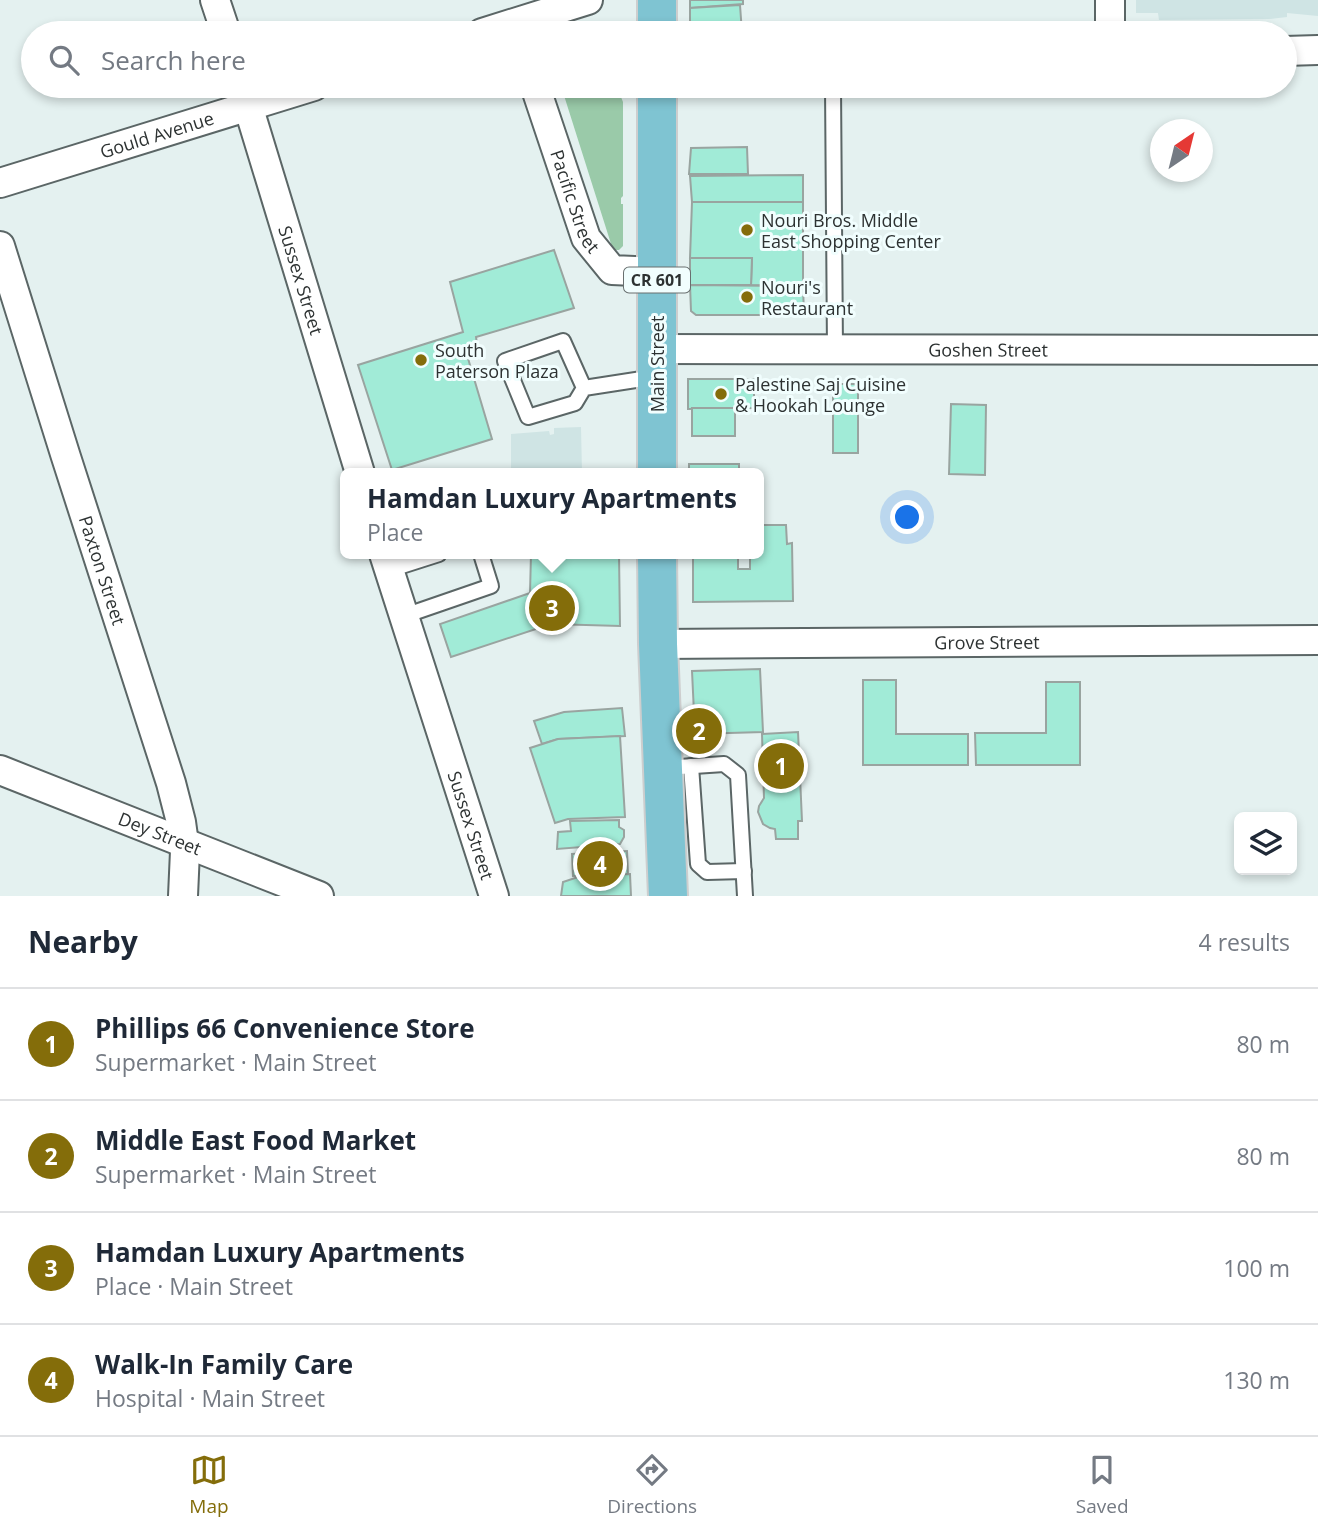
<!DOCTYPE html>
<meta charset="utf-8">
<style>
:root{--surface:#fff;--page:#f2f2f3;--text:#1f2937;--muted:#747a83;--line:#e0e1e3;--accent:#846d0a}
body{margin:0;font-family:"Open Sans",sans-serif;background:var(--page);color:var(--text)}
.controls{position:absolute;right:21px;bottom:21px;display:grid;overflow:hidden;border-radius:10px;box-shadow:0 4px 10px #0003}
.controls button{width:63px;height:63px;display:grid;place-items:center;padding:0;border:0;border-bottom:2px solid var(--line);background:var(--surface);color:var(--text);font:35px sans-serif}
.compass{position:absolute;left:1150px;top:119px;width:63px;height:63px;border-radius:50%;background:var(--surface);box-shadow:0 4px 10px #0003;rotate:35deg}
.you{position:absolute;left:908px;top:518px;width:24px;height:24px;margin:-18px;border:5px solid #fff;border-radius:50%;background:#1a73e8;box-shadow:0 0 0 10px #1a73e833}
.badge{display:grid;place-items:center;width:46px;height:46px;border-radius:50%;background:var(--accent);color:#fff;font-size:23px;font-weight:700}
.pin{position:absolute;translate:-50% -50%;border:4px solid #fff;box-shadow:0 2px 7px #0006}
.popup{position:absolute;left:340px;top:468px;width:424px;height:91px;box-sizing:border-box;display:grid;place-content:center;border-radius:10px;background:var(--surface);filter:drop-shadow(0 2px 5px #0005);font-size:23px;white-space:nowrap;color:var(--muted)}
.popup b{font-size:26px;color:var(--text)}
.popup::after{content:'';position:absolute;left:50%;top:100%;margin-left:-14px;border:14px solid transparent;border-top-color:var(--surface)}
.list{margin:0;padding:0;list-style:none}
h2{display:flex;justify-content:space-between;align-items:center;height:91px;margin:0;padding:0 28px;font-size:30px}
h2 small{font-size:23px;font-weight:400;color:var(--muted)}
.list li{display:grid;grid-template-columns:46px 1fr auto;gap:21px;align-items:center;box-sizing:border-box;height:112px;padding:0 28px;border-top:2px solid var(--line)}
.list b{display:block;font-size:26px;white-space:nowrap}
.list p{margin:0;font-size:23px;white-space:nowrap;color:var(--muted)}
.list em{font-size:23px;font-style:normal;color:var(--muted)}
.icon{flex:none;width:38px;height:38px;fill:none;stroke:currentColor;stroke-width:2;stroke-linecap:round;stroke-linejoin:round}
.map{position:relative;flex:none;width:1318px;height:896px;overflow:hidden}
.search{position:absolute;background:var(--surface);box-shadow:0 4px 10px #0003;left:21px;right:21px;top:21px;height:77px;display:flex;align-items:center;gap:18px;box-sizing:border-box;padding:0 24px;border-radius:38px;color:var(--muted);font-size:26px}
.sheet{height:539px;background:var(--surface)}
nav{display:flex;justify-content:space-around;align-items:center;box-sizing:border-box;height:98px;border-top:2px solid var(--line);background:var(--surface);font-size:19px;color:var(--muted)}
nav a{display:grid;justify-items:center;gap:4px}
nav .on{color:var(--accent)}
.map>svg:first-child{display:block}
</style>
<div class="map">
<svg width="1318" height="896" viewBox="0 0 1318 896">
<rect width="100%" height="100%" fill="#e4f1f0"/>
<g fill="#cfe4e4">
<path d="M1136,0h182v16l-31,-3v4l-17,2 -111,1 -1,-7h-22z"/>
<path d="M581,427l1,46h-71v-39l38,-3 1,4 4,-1v-6z"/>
</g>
<g fill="#9acaa9">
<path d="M610,21c10,0 11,2 11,12h-55z"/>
<path d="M561,86h62l1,8 -3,3 2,5v94l-2,2v6h2v42l-4,4h-5l-2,-3z"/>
</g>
<g fill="#a1ebd7" stroke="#99a4a0" stroke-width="2">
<path d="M690,0h53v4l-53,4z"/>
<path d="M740,5l2,28h-52v-25z"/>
<path d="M747,147l1,27h-59l2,-26z"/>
<path d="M803,175v27h-111l-2,-26z"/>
<path d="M692,202h111v84l-52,-1 1,-27h-62z"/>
<path d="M554,250l20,58 -98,29 1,7 -3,8 -7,3 25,84 -100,31 -34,-105 105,-33 -13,-50z"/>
<path d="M690,258h62l-1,27h-61z"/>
<path d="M690,285l113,1 1,29h-108l-5,-4z"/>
<path d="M688,379h66v29l-66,1z"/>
<rect x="833" y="384" width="25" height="69"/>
<path d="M951,404l35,1 -1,70 -36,-1z"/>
<rect x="692" y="408" width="43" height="28"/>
<rect x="689" y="464" width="50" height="9"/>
<path d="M758,525h28l1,19 5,-1 1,58 -100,1v-48h45v15h12v-15h8z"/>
<path d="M531,554h88l1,72 -69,-2 -100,33 -11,-33 90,-31z"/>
<path d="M760,669l3,63 -68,2 -3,-63z"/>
<path d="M863,680h33v54h72v31h-105z"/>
<path d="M1046,682h34v83h-104l-1,-32h71z"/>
<path d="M622,708l3,28 -67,3 -16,5 -8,-23 30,-9z"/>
<path d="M798,732l4,89h-4v18h-22l-1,-10 -5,-1 -7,-4 -5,-12 1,-6 5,-8 -2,-64z"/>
<path d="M620,736l5,81 -57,2 -13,4 -25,-75 28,-9z"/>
<path d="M619,820v7l5,3v7l-4,7 -63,5 1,-17 13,-1 -1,-10z"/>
<path d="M627,851l1,23 -55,2 -1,-22z"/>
<path d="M630,874l1,22h-70l2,-14 18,-6z"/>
</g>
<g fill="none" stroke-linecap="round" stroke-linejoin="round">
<g stroke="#5b6666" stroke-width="18">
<g id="lane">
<path d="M833,86l2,264"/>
<path d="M584,388l-9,15 -47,14 -23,-56 58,-20 21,47 71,-11"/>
<path d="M389,570l50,-16"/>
<path d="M404,616l87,-30 -10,-32"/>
<path d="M691,766l7,98 9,8 37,-1"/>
<path d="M664,768l60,-4 14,11 7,121"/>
</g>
</g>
<g stroke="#5b6666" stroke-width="32">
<g id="street">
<path d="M215,0l11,33"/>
<path d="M1110,0v33"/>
<path d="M482,33l106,-33"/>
<path d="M1285,51l33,-1"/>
<path id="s1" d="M242,86l118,387"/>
<path id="s2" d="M535,86l51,152 26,32 45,2"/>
<path id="s3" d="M0,183l314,-97"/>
<path id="s4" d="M0,246l66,211 105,326 10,39 4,29 -2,45"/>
<path id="s5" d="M657,349l661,1"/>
<path id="s6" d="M384,554l110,342"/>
<path id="s7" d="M658,644l660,-4"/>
<path id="s8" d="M0,770l319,126"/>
</g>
</g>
<g stroke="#cdcece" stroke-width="42">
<g id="primary">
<path d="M657,33v-33"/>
<path d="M657,473v-387"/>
<path d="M657,554l1,90 10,252"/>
</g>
</g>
<use href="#lane" stroke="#fff" stroke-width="14"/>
<use href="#street" stroke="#fff" stroke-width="28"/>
<use href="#primary" stroke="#7fc4d2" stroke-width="38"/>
</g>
<g fill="#846d0a" stroke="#f1fefe" stroke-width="2.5">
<circle cx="747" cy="230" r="7"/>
<circle cx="747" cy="297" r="7"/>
<circle cx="421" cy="360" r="7"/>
<circle cx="721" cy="394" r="7"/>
</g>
<g text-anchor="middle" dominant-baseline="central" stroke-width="6" stroke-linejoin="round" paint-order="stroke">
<rect fill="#f1fefe" stroke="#686f6f" stroke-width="2" x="624" y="267.5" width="66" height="25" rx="5"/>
<g font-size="16" font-weight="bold" fill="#2d3232">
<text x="657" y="280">CR 601</text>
</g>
<g font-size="18" fill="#2d3232" stroke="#f1fefe">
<text stroke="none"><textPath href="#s3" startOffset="164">Gould Avenue</textPath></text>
<text stroke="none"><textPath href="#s2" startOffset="122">Pacific Street</textPath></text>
<text stroke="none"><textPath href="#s1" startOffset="203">Sussex Street</textPath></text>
<text stroke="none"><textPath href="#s5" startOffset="331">Goshen Street</textPath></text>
<text transform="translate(657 364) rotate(-90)">Main Street</text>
<text stroke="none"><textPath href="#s4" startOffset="340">Paxton Street</textPath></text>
<text stroke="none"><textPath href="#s7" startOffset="329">Grove Street</textPath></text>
<text stroke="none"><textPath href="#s6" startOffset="285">Sussex Street</textPath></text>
<text stroke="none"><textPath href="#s8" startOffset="172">Dey Street</textPath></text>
</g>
<g font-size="18" fill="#2d3232" stroke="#f1fefe" text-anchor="start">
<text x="761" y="220">Nouri Bros. Middle<tspan x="761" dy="21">East Shopping Center</tspan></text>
<text x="761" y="287">Nouri's<tspan x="761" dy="21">Restaurant</tspan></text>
<text x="435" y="350">South<tspan x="435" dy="21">Paterson Plaza</tspan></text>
<text x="735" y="384">Palestine Saj Cuisine<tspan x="735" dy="21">&amp; Hookah Lounge</tspan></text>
</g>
</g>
</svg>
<div class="controls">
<button><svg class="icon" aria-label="layers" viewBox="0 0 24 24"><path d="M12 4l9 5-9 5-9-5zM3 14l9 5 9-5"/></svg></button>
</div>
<svg class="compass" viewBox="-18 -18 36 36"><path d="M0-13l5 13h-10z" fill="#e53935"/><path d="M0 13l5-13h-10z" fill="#747a83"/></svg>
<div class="you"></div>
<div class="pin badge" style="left:781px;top:766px">1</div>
<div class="pin badge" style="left:699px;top:731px">2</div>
<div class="pin badge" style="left:552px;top:608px">3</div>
<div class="popup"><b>Hamdan Luxury Apartments</b>Place</div>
<div class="pin badge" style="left:600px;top:864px">4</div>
<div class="search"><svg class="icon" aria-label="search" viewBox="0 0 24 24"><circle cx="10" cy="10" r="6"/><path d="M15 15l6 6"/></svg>Search here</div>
</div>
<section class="sheet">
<h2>Nearby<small>4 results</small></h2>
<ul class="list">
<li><span class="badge">1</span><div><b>Phillips 66 Convenience Store</b><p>Supermarket · Main Street</p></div><em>80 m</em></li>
<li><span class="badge">2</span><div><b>Middle East Food Market</b><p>Supermarket · Main Street</p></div><em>80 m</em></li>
<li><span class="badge">3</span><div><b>Hamdan Luxury Apartments</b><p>Place · Main Street</p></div><em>100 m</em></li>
<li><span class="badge">4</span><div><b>Walk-In Family Care</b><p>Hospital · Main Street</p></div><em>130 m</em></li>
</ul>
</section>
<nav>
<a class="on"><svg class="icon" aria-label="map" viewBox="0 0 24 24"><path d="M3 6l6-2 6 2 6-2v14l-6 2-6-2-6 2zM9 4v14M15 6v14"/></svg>Map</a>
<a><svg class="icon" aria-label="directions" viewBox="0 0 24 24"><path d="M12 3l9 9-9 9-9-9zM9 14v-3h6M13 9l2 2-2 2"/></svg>Directions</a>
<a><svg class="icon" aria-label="saved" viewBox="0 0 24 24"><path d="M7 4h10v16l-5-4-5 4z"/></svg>Saved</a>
</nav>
